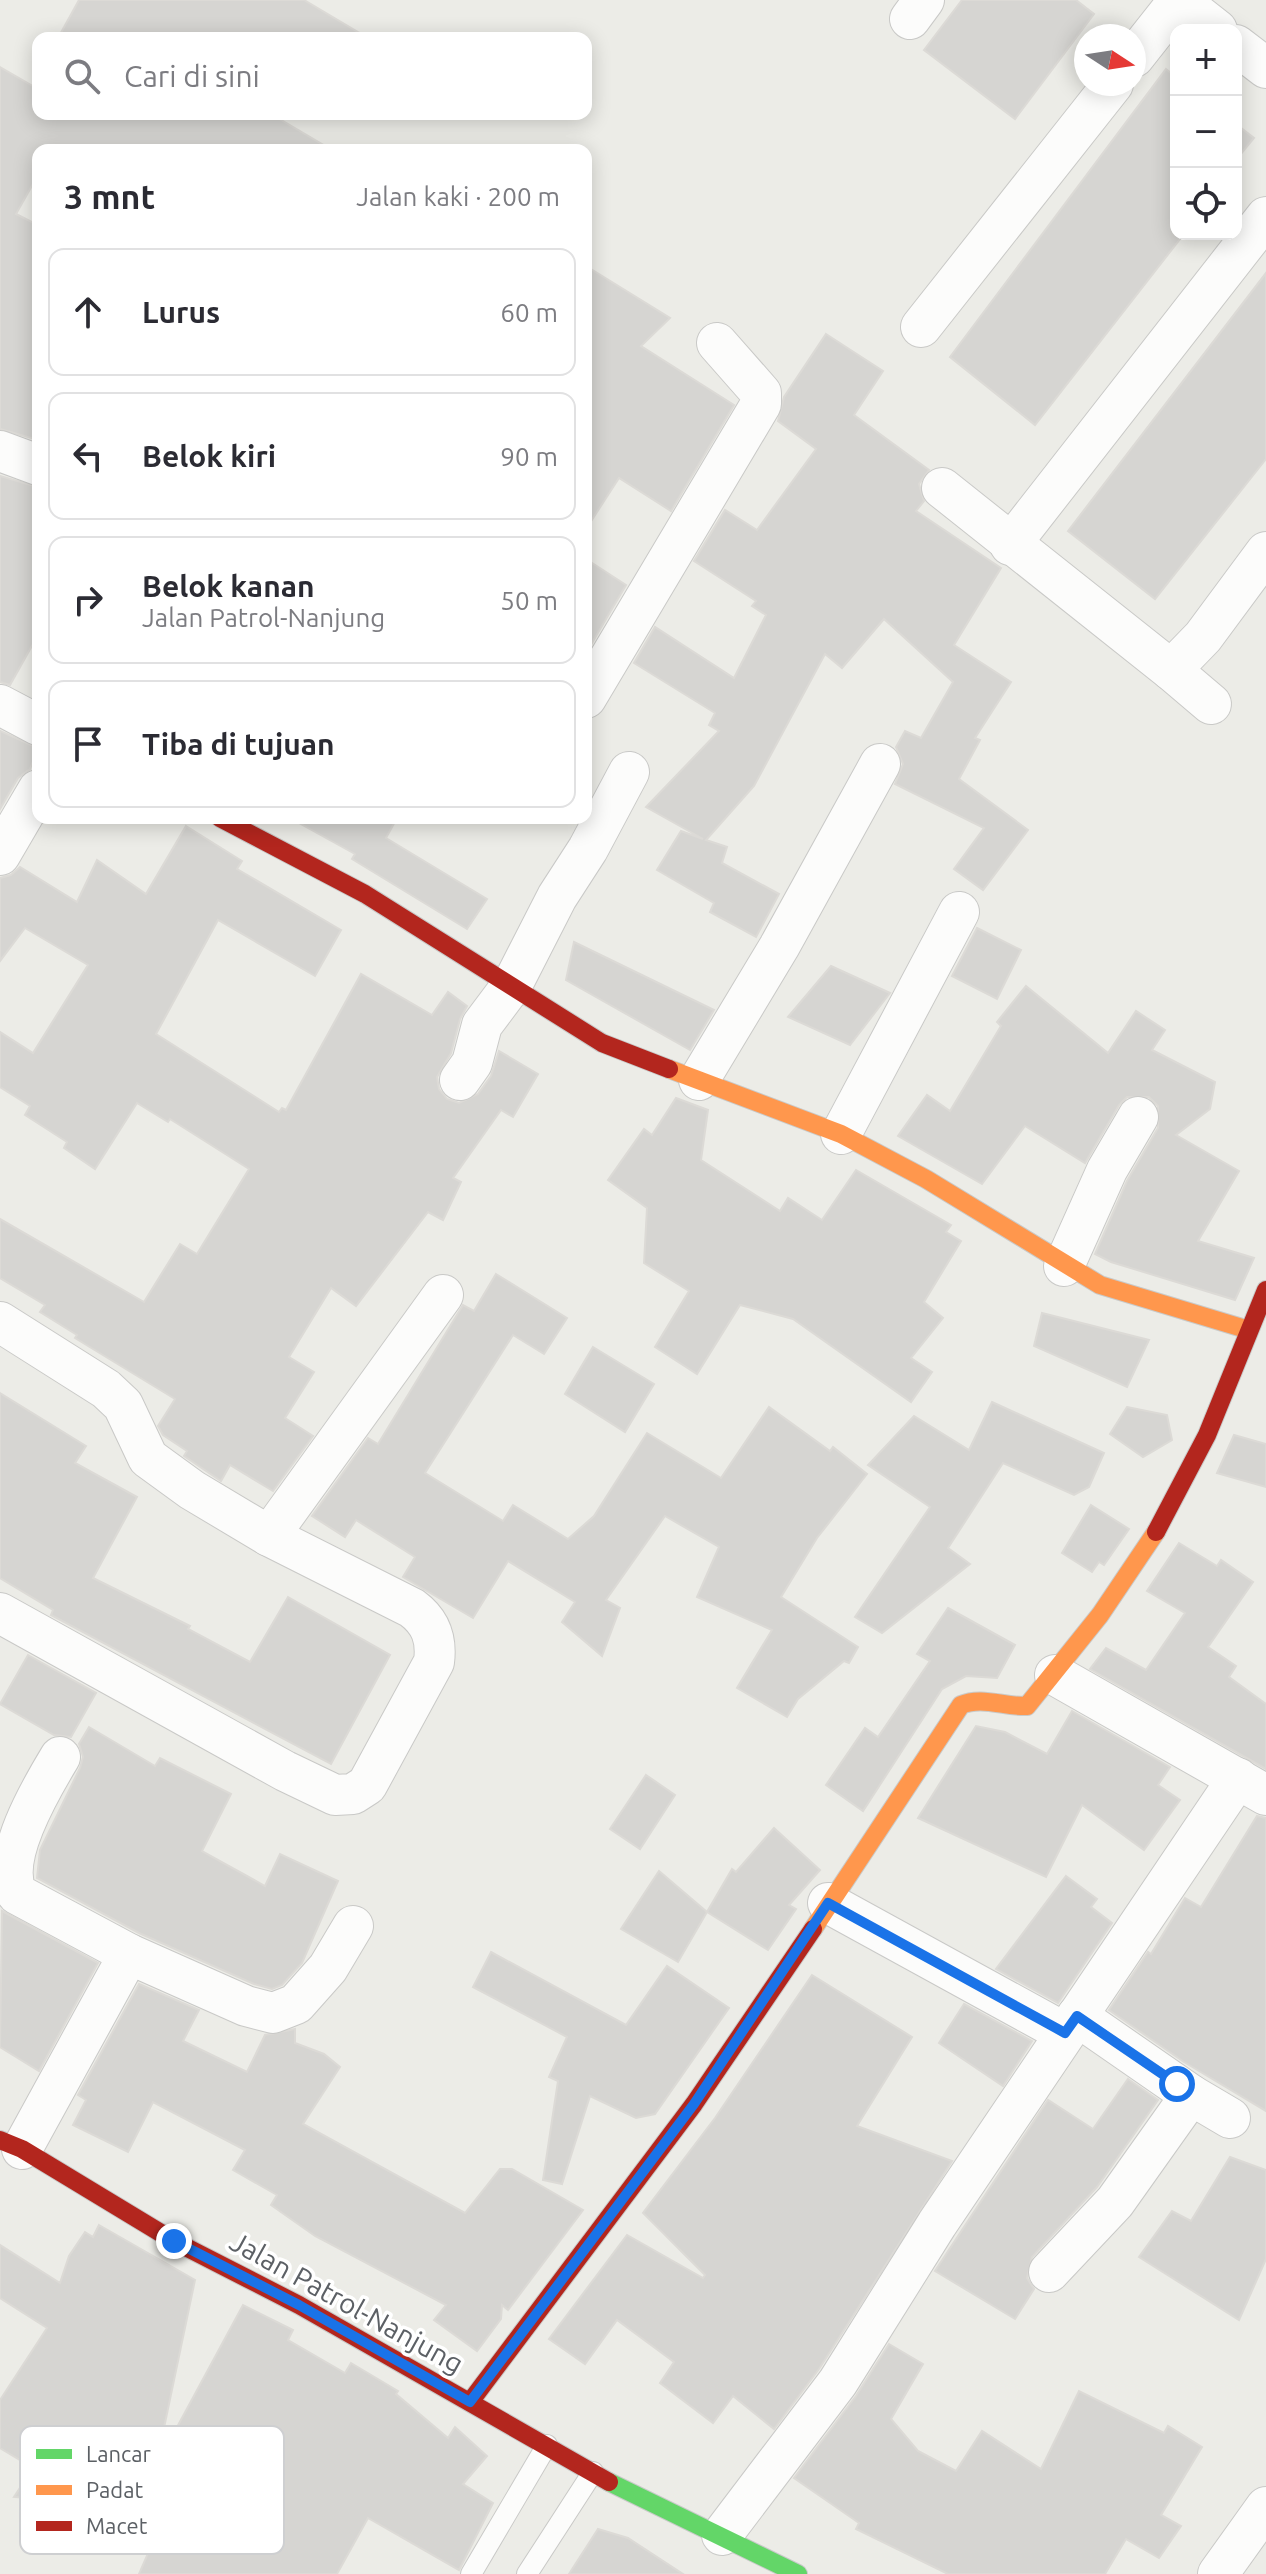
<!DOCTYPE html>
<html lang="id">
<meta charset="utf-8">
<style>
:root{--surface:#fff;--page:#f7f7f7;--text:#2b2b33;--muted:#7c7c81;--line:#e1e1e2}
body{margin:0;font-family:Ubuntu,sans-serif;background:var(--page);color:var(--text)}
.controls{position:absolute;right:24px;top:24px;display:grid;overflow:hidden;border-radius:16px;box-shadow:0 4px 20px #0003}
.controls button{width:72px;height:72px;display:grid;place-items:center;padding:0;border:0;border-bottom:2px solid var(--line);background:var(--surface);color:var(--text);font:40px sans-serif}
.compass{position:absolute;left:1074px;top:24px;width:72px;height:72px;border-radius:50%;background:var(--surface);box-shadow:0 4px 20px #0003;rotate:102deg}
.stop{position:absolute;width:24px;height:24px;margin:-18px;border:6px solid #1a73e8;border-radius:50%;background:#fff}
.stop.end{background:#1a73e8;border-color:#fff;box-shadow:0 2px 8px #0008}
.list{margin:0;padding:0;list-style:none}
h2{display:flex;justify-content:space-between;align-items:center;height:104px;margin:0;padding:0 32px;font-size:34px}
h2 small{font-size:26px;font-weight:400;color:var(--muted)}
.list li{display:grid;grid-template-columns:52px 1fr auto;gap:24px;align-items:center;box-sizing:border-box;height:128px;margin:0 16px 16px;padding:0 16px;border:2px solid var(--line);border-radius:16px}
.list b{display:block;font-size:30px;white-space:nowrap}
.list p{margin:0;font-size:26px;white-space:nowrap;color:var(--muted)}
.list em{font-size:26px;font-style:normal;color:var(--muted)}
.icon{flex:none;width:44px;height:44px;fill:none;stroke:currentColor;stroke-width:2;stroke-linecap:round;stroke-linejoin:round}
.map{position:relative;flex:none;width:1266px;height:2574px;overflow:hidden}
.search{position:absolute;background:var(--surface);box-shadow:0 4px 20px #0003;left:32px;top:32px;width:560px;height:88px;display:flex;align-items:center;gap:20px;box-sizing:border-box;padding:0 28px;border-radius:16px;color:var(--muted);font-size:30px}
.panel{position:absolute;background:var(--surface);box-shadow:0 4px 20px #0003;left:32px;top:144px;width:560px;height:680px;border-radius:16px}
.map>svg:first-child{display:block}
</style>
<div class="map">
<svg width="1266" height="2574" viewBox="0 0 1266 2574">
<rect width="100%" height="100%" fill="#ecece7"/>
<g fill="#d6d5d2" stroke="#dcdad6" stroke-width="2">
<path d="M79,0h225l64,38h-310z"/>
<path d="M962,0h114l18,14 -79,105 -91,-69z"/>
<path d="M0,67l38,22v25h233l61,36h-294v25l-22,39 22,11v215l-38,-11z"/>
<path d="M1166,69l10,8v157h8l-149,191 -85,-68z"/>
<path d="M1236,124l18,14 -18,22z"/>
<path d="M586,266l84,52 -29,28 93,59 -63,106 -52,-33 -33,51z"/>
<path d="M1266,273v186l-111,140 -87,-68z"/>
<path d="M826,334l57,37 -29,44 75,55 -10,14 5,17 -8,10 85,57 -47,77 57,37 -36,56 5,2 -21,39 69,51 -45,60 -29,-21 30,-41 -89,-44 8,-20 -7,-17 9,-16 16,7 32,-56 -69,-63 -42,49 -17,-14 -71,132 -48,54 21,7 -5,16 57,31 -23,43 -46,-25 4,-9 -57,-33 24,-39 22,8 -57,-32 73,-76 -10,-6 6,-12 -81,-50 21,-36 79,51 32,-63 -14,-9 4,-5 -62,-40 31,-51 32,20 59,-81 -38,-28 6,-24z"/>
<path d="M0,476l38,11v148l-28,50 -10,-3z"/>
<path d="M586,559l40,26 -40,68z"/>
<path d="M0,731l38,17 -8,21 -12,9 -18,31z"/>
<path d="M290,818h107l-11,20 101,61 -20,30 -115,-70 3,-5z"/>
<path d="M186,826l56,35 -5,8 104,61 -26,46 -97,-56 -62,114 123,78 3,-4 4,2 75,-136 71,41 16,-23 19,14 -7,13 -9,34 -14,24 2,12 8,10 12,4 19,-9 13,-18 8,-25 39,23 -25,43 -12,-7 -48,68 8,4 -18,38 -15,-8 -72,94 -25,-18 -42,69 25,15 -29,46 28,18 -40,55 -43,-26 -9,16 -37,-25 3,-5 -24,-16 -5,-9 17,-27 -100,-61 2,-3 -37,-23 5,-7 -45,-27v-59l144,83 36,-58 17,10 52,-85 -79,-50 -2,3 -31,-19 -42,66 -31,-21 3,-6 -42,-27 5,-9 -30,-19v-55l33,21 55,-88 -63,-37 -25,33v-83l11,-3 9,-8 57,35 20,-42 49,34z"/>
<path d="M977,928l44,22 -24,49 -45,-23z"/>
<path d="M574,942l140,68 -24,40 -124,-70z"/>
<path d="M831,966l59,27 -40,52 -62,-28z"/>
<path d="M1026,986l82,67 28,-42 29,19 -13,20 63,32 -5,27 -34,26 63,36 -41,70 56,17 -19,42 -124,-38 -16,-8 32,-73 31,-53v-22l-9,-9h-22l-8,8 -34,58 -60,-37 -43,58 -84,-48 29,-41 23,16 51,-85 -4,-4z"/>
<path d="M676,1098l32,12 -7,50 79,51 8,-13 34,22 34,-50 95,55 -5,7 15,9 -37,61 19,16 -32,40 21,14 -21,30 -118,-83 -53,-14 -43,69 -42,-27 34,-56 -45,-28 3,-55 -39,-28 36,-51 8,6z"/>
<path d="M496,1274l71,44 -23,36 -31,-19 -88,138 78,48 10,-16 55,34 26,-23 53,-83 74,45 48,-71 61,44 3,-4 34,27 -50,64 -36,59 77,50 -9,16 -5,-2 -46,38 -11,18 -50,-29 35,-58 -75,-33 22,-50 -54,-31 -59,84 14,8 -18,48 -40,-34 13,-20 -67,-41 -35,57 -70,-41 12,-20 -59,-37 -11,17 -33,-21 56,-78 10,6 85,-139 11,6z"/>
<path d="M1042,1313l107,27 -22,47 -93,-41z"/>
<path d="M593,1347l61,37 -29,48 -60,-38z"/>
<path d="M0,1393l86,53 -11,17 62,34 -44,81 97,48 -2,3 62,33 38,-65 102,58 -59,109 -280,-149 2,-5 -53,-32z"/>
<path d="M992,1402l112,51 -15,34 -15,8 -71,-32 -55,85 22,16 -88,69 -27,-16 75,-110 -62,-42 46,-49 55,34z"/>
<path d="M1127,1407l40,8 5,25 -29,17 -33,-23z"/>
<path d="M1234,1435l32,9v43l-49,-14z"/>
<path d="M1091,1505l38,24 -25,36 -5,-3 -7,10 -30,-19z"/>
<path d="M1179,1543l38,23 4,-6 32,22 -45,65 28,19 -7,11 37,27v65l-176,-100 16,-21 40,22 39,-57 -38,-22z"/>
<path d="M948,1608l67,37 -18,33 -31,-2 -24,13 -79,122 -37,-26 39,-57 13,9 52,-76 -13,-7z"/>
<path d="M28,1655l68,38 -25,44 -17,-2 -54,-31z"/>
<path d="M1072,1711l98,56 -12,18 22,15 -36,50 -62,-45 -36,72 -128,-59 58,-92 29,6 42,22z"/>
<path d="M89,1727l66,39 5,-8 71,36 -29,57 63,35 15,-32 58,27 -36,82 -20,22 -10,4 -18,-5 -115,-51 -102,-55 3,-28 40,-82 3,-11 -4,-13z"/>
<path d="M646,1775l29,20 -35,54 -30,-20z"/>
<path d="M1257,1816l9,2v293l-82,-49 -75,-52 39,-58 3,2 34,-56 16,9z"/>
<path d="M774,1828l46,42 -31,35 7,4 -28,41 -61,-38 25,-43 4,3z"/>
<path d="M659,1871l48,41 -29,50 -57,-33z"/>
<path d="M1066,1876l31,23 -6,8 21,16 -54,80 -62,-34z"/>
<path d="M2,1911l96,52 -59,108 -39,-24z"/>
<path d="M491,1952l135,73 41,-59 62,42 -74,106 -19,4 -46,-22 -28,88 -19,-4 15,-99 -9,-4 18,-40 -94,-50z"/>
<path d="M812,1975l100,62 -55,89 95,35 -133,208 -45,60 -41,-33 -20,27 -53,-40 14,-21 -57,-42 -32,44 -36,-25 78,-104 76,43 2,-3 -62,-62 72,-95z"/>
<path d="M139,1984l60,26 -16,31 64,31 18,-37 30,-6v14l29,11 16,13 -37,57 162,89 35,-44h12l71,41 -75,100 -6,-5 -1,14 -24,32 -43,-31 12,-15 -131,-69 -44,-31 6,-10 -44,-25 12,-20 -92,-48 -25,50 -55,-27 13,-25 -8,-5z"/>
<path d="M964,2004l68,37 -29,45 -64,-43z"/>
<path d="M1128,2079l30,21 -61,87 -65,70 -5,21 7,11 -19,30 -80,-48 113,-171 45,29z"/>
<path d="M1230,2157l36,13v89l-27,61 -100,-63 33,-46 19,10z"/>
<path d="M99,2225l96,55 -39,186 87,-161 50,25 -5,10 57,33 6,-10 47,28 -2,3 52,44 7,-11 32,29 -24,28 30,19 -34,67 -91,-52 -31,56h-198l17,-39 -64,-48 -10,16 -68,-6 19,-29 -33,-20v-48l47,-72 -47,-30v-53l60,38 9,-27 16,-24 8,5z"/>
<path d="M889,2344l34,20 -32,55 27,32 38,20 26,-40 59,38 38,-78 85,42 4,-7 34,21 -41,68 20,11 -22,32 -33,-19 -21,35h-157l-92,-45 3,-6 -65,-45 62,-82z"/>
<path d="M598,2529l30,9 55,36h-114z"/>
</g>
<g fill="none" stroke-linecap="round" stroke-linejoin="round">
<g stroke="#c9c9c7" stroke-width="22">
<g id="lane">
<path d="M471,2574l76,-129"/>
<path d="M527,2574l66,-102"/>
</g>
</g>
<g stroke="#c9c9c7" stroke-width="42">
<g id="street">
<path d="M1179,0l38,30"/>
<path d="M910,19l14,-19"/>
<path d="M1236,45l30,23"/>
<path d="M1134,57l45,-57"/>
<path d="M921,327l192,-243"/>
<path d="M0,451l38,14"/>
<path d="M942,488l229,182 32,-33 63,-85"/>
<path d="M1010,545l256,-328"/>
<path d="M1171,670l40,34"/>
<path d="M586,698l175,-294v-11l-44,-50"/>
<path d="M0,705l38,20"/>
<path d="M0,855l38,-65"/>
<path d="M460,1080l12,-17 10,-38 30,-40 45,-88 31,-48 41,-77"/>
<path d="M699,1080l80,-133 101,-183"/>
<path d="M841,1134l118,-222"/>
<path d="M1064,1266l43,-96 31,-53"/>
<path d="M0,1322l106,67 17,16 25,53 44,32 77,46 143,72c19,14 25,31 22,54l-67,123 -14,9 -18,1 -50,-24 -285,-158"/>
<path d="M269,1536l174,-241"/>
<path d="M1055,1675l211,120"/>
<path d="M828,1903l237,130"/>
<path d="M129,1954l117,52 27,7 23,-9 32,-36 25,-42"/>
<path d="M1191,2095l39,23"/>
<path d="M22,2149l107,-195 -112,-60c-17,-36 23,-104 43,-137"/>
<path d="M1049,2272l66,-70 76,-107 -114,-79"/>
<path d="M722,2535l116,-153 99,-158 301,-446"/>
<path d="M1218,2574l48,-67"/>
</g>
</g>
<g stroke="#c9cac9" stroke-width="20">
<path id="fast" d="M609,2482l189,92"/>
</g>
<g stroke="#c9cac9" stroke-width="20">
<g id="slow">
<path d="M669,1069l172,65 85,45 174,106 149,45"/>
<path d="M813,1929l148,-224c21,-9 43,2 66,1l73,-91 56,-83"/>
</g>
</g>
<g stroke="#c9cac9" stroke-width="20">
<g id="jam">
<path d="M220,818l145,76 237,149 67,26"/>
<path d="M1156,1532l51,-97 59,-145"/>
<path d="M0,2140l22,9 152,92 125,64 310,177"/>
<path d="M470,2402l224,-298 119,-175"/>
</g>
</g>
<use href="#lane" stroke="#fcfcfb" stroke-width="20"/>
<use href="#street" stroke="#fcfcfb" stroke-width="40"/>
<use href="#fast" stroke="#63d668" stroke-width="18"/>
<use href="#slow" stroke="#ff974d" stroke-width="18"/>
<use href="#jam" stroke="#b3261e" stroke-width="18"/>
</g>
<g fill="none" stroke-linecap="round" stroke-linejoin="round">
<path stroke="#1a73e8" stroke-width="10" d="M174,2241l125,64 171,97 224,-298 134,-201 237,130 12,-17 100,68"/>
</g>
<g text-anchor="middle" dominant-baseline="central" stroke-width="7" stroke-linejoin="round" paint-order="stroke">
<g font-size="28" fill="#5c6065" stroke="#fff">
<text transform="translate(347 2302) rotate(29)">Jalan Patrol-Nanjung</text>
</g>
</g>
<rect x="20" y="2426" width="264" height="128" rx="12" fill="#fff" stroke="#cecfd1" stroke-width="2"/>
<rect x="36" y="2449" width="36" height="10" fill="#63d668"/>
<rect x="36" y="2485" width="36" height="10" fill="#ff974d"/>
<rect x="36" y="2521" width="36" height="10" fill="#b3261e"/>
<g font-size="22" fill="#5c6065">
<text x="86" y="2462">Lancar</text>
<text x="86" y="2498">Padat</text>
<text x="86" y="2534">Macet</text>
</g>
</svg>
<div class="controls">
<button>+</button>
<button>−</button>
<button><svg class="icon" aria-label="locate" viewBox="0 0 24 24"><circle cx="12" cy="12" r="6"/><path d="M12 2v4M12 18v4M2 12h4M18 12h4"/></svg></button>
</div>
<svg class="compass" viewBox="-18 -18 36 36"><path d="M0-13l5 13h-10z" fill="#e53935"/><path d="M0 13l5-13h-10z" fill="#7c7c81"/></svg>
<div class="stop" style="left:1177px;top:2084px"></div>
<div class="stop end" style="left:174px;top:2241px"></div>
<div class="search"><svg class="icon" aria-label="search" viewBox="0 0 24 24"><circle cx="10" cy="10" r="6"/><path d="M15 15l6 6"/></svg>Cari di sini</div>
<section class="panel">
<h2>3 mnt<small>Jalan kaki · 200 m</small></h2>
<ul class="list">
<li><svg class="icon" aria-label="ahead" viewBox="0 0 24 24"><path d="M12 20V5M6 11l6-6 6 6"/></svg><div><b>Lurus</b></div><em>60 m</em></li>
<li><svg class="icon" aria-label="left" viewBox="0 0 24 24"><path d="M17 20v-9H6M10 6l-5 5 5 5"/></svg><div><b>Belok kiri</b></div><em>90 m</em></li>
<li><svg class="icon" aria-label="right" viewBox="0 0 24 24"><path d="M7 20v-9h11M14 6l5 5-5 5"/></svg><div><b>Belok kanan</b><p>Jalan Patrol-Nanjung</p></div><em>50 m</em></li>
<li><svg class="icon" aria-label="arrive" viewBox="0 0 24 24"><path d="M6 21V4h12l-3 4 3 4H6"/></svg><div><b>Tiba di tujuan</b></div></li>
</ul>
</section>
</div>
